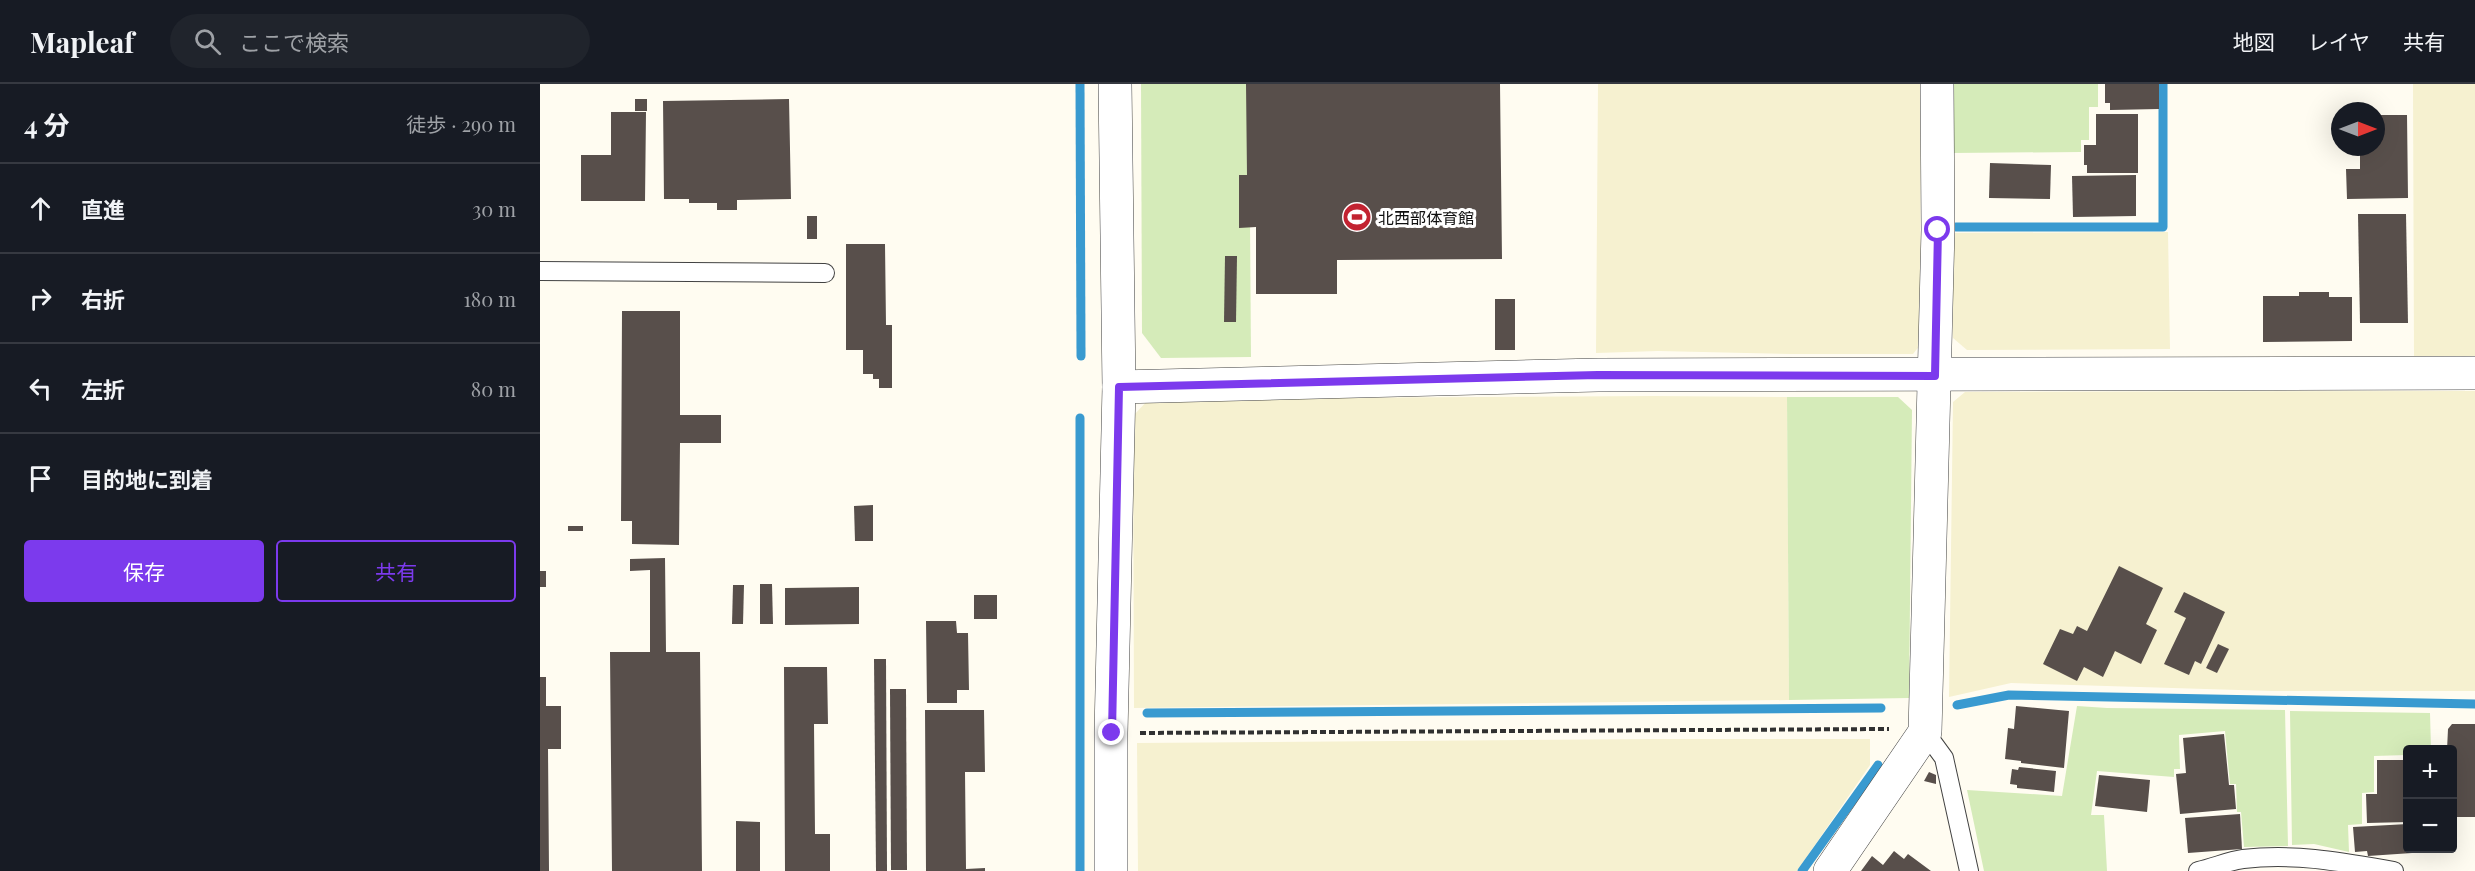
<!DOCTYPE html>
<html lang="ja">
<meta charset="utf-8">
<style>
:root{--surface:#171b24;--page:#20242c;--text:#f1f3f6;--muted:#9ea1a6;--line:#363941;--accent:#7c3aed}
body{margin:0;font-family:"Playfair Display","Noto Sans JP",serif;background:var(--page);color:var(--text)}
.controls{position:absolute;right:18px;bottom:18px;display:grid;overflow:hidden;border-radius:6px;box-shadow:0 6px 24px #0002}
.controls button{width:54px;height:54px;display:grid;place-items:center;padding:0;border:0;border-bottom:2px solid var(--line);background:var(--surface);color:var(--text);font:30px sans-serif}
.compass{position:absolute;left:1791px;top:18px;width:54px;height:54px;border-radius:50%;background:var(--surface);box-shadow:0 6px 24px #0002;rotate:90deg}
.stop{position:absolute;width:18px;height:18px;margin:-14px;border:4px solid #7c3aed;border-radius:50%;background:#fff}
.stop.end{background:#7c3aed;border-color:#fff;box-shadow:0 2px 6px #0008}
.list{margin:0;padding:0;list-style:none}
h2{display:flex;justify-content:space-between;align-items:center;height:78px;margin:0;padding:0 24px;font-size:26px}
h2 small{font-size:20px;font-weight:400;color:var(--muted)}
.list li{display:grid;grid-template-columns:39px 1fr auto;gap:18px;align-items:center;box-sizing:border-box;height:90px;padding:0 24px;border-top:2px solid var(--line)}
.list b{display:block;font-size:22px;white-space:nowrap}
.list em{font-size:20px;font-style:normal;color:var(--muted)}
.actions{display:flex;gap:12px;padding:18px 24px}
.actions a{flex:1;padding:14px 0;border:2px solid var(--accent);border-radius:6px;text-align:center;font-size:21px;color:var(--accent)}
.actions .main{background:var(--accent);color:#fff}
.icon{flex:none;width:33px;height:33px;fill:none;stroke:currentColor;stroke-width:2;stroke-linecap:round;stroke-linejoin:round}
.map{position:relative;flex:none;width:1935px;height:787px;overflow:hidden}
header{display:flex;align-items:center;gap:36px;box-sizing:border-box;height:84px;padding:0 30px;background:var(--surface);border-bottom:2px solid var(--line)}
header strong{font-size:28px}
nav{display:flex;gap:33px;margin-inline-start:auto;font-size:21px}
.search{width:420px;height:54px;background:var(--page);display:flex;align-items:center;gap:15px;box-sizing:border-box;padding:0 21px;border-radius:33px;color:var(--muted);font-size:22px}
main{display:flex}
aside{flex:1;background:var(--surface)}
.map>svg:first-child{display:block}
</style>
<header>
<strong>Mapleaf</strong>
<div class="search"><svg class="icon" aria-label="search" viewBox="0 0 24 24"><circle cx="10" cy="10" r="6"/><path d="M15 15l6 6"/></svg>ここで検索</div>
<nav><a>地図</a><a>レイヤ</a><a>共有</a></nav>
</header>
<main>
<aside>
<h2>4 分<small>徒歩 · 290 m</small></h2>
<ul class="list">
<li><svg class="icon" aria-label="ahead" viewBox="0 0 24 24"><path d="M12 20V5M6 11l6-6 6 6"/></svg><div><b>直進</b></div><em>30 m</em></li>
<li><svg class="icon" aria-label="right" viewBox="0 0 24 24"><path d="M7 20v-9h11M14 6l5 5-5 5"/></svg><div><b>右折</b></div><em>180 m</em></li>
<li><svg class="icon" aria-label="left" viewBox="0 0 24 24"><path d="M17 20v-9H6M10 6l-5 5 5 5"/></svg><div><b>左折</b></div><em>80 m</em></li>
<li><svg class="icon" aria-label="arrive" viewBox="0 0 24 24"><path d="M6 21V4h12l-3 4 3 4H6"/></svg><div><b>目的地に到着</b></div></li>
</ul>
<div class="actions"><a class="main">保存</a><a>共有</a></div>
</aside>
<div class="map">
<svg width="1935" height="787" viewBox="0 0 1935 787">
<rect width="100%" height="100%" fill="#fffcf1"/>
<g fill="#f6f1d0">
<path d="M1058,0h322l1,260 -8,10h-122l-133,-3 -62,2z"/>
<path d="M1873,0h62v272h-61z"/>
<path d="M1628,148l2,117 -203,1 -14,-12 -1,-105z"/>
<path d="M1935,307v300h-203l-261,-8 -62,14 4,-295 12,-10z"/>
<path d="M1114,312l133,1 2,303 -655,8 -1,-292 16,-17z"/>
<path d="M1116,655h214v26l-73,106h-659l-1,-128z"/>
</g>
<g fill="#d5ebb9">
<path d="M601,0h108l2,273 -90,1 -19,-25z"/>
<path d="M1411,0h147v23h-9v33h-8v12l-130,1z"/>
<path d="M1247,313h111l14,13 -3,288 -120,2z"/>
<path d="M1537,622l30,2 178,2 3,136 -44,1 -3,-35h-4l-1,-28h-6l-5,-53 -46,4 1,34h-6v8l-77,-6 -6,44h13l3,56h-123l-17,-81 95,6z"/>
<path d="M1750,627l140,2 1,36 -23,1 -1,5 -33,1v36l-12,1v31l-14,1 1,27 -35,-8 -22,1z"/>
</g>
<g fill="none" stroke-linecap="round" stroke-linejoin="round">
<g stroke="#399ad0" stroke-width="9">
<path d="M540,0l1,272"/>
<path d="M1416,143h207v-143"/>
<path d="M1417,621l52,-10 466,9"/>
<path d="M607,629l734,-5"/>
<path d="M540,787v-453"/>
<path d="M1262,787l76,-106"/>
</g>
</g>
<g fill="#584f4b">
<path d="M706,0h254l2,175 -165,1v34h-81v-67l-17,1v-53h8z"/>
<path d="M1565,0h54v25l-49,1v-7h-5z"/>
<rect x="95" y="15" width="12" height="12"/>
<path d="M249,15l2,100 -54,1v10h-20v-7h-28v-4h-25l-1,-98z"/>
<path d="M71,28h35l-1,89h-64v-46h30z"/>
<path d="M1556,30h42v59h-51v-8h-3v-20h12z"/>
<path d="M1836,31h31l1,83 -61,1 -1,-30h14v-22h16z"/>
<path d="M1450,79l61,2 -1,34 -61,-1z"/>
<path d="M1596,91v41l-63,1 -1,-41z"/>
<path d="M1818,130h48l2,109h-48z"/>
<rect x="267" y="132" width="10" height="23"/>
<path d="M306,160h39l1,81h6v63h-13v-9h-6v-5h-10v-24h-17z"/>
<path d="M685,172h12l-1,66h-12z"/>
<path d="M1759,208h30v5h23v44l-89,1v-46h36z"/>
<rect x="955" y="215" width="20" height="51"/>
<path d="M82,227h58v104h41v28h-41l-1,102 -47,-1v-23h-11z"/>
<path d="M333,421v36h-18l-1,-35z"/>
<rect x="28" y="442" width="15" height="5"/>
<path d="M125,474l1,94h34l2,219h-90l-2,-219h40v-82l-20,1v-12z"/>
<path d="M1579,482l44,22 -17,36 11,6 -16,34 -26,-13 -12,26 -19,-10 -7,14 -34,-17 17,-35 13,5 4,-8 10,5z"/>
<rect x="0" y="487" width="6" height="16"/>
<path d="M220,500h12l1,40h-13z"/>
<path d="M193,501h11l-1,39h-11z"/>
<path d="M319,503v37l-74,1v-37z"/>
<path d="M1644,508l41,20 -24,52 -6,-3 -6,14 -25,-11 22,-46 -12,-6z"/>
<rect x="434" y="511" width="23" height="24"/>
<path d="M386,537h30l1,12h11l1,57h-12v13h-30z"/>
<path d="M1678,560l11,5 -12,24 -11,-5z"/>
<path d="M334,575h12l1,212h-11z"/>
<path d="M244,583h43l1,57h-14l1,110h15v37h-45z"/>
<path d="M0,593h6v29h15v43h-13l1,122h-9z"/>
<path d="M350,605h16l1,181h-16z"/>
<path d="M1476,622l53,5 -5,57 -43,-5v-2l-16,-2 3,-31 6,1z"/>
<path d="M385,626h59l1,62h-20l1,97 19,-1v3h-59z"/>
<path d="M1912,640h23v93h-23v-67h-5l1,-21z"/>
<path d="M1684,650l5,51h5l2,24 -56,5 -4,-40 10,-1 -3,-35z"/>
<path d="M1837,676h31v62l-41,1 -1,-29h11z"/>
<path d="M1479,683l37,4 -2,21 -37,-4v-3l-7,-1 2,-15 6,1z"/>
<path d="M1389,688l7,3v9l-12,-3z"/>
<path d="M1559,691l51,5 -3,32 -52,-6z"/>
<path d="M1700,730l2,35 -54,4 -3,-35z"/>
<path d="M196,737l24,1v49h-24z"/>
<path d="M1868,740v24h4v5l-44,3 -1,-5 -12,1 -2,-25z"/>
<path d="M1354,767l10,8 4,-5 23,17h-70l11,-15 11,9z"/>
</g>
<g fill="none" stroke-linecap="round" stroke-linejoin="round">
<g stroke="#424242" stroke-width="20">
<g id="service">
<path d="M0,187l285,2"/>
<path d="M1385,648l19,26 25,113"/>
<path d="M1658,787c15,-3 30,-10 45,-12 53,-6 99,3 151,12"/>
</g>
</g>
<g stroke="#424242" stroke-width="34">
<g id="minor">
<path d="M579,303l479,-12 877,-2"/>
<path d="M1290,787l95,-139 13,-502 -1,-146"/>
</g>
</g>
<g stroke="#424242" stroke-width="34">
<path id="tertiary" d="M571,787v-138l8,-346 -4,-303"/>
</g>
<path stroke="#313131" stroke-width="4" stroke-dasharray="6 3" stroke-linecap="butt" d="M600,649l749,-4"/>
<use href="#service" stroke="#fff" stroke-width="18"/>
<use href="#minor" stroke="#fff" stroke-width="33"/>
<use href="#tertiary" stroke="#fff" stroke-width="33"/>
</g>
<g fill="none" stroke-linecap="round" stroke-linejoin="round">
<path stroke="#7c3aed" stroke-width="8" d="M572,649l7,-346 479,-12 337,1 3,-146"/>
</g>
<defs>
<g id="stadium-disc" transform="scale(1.5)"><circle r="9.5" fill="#c22331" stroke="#fff"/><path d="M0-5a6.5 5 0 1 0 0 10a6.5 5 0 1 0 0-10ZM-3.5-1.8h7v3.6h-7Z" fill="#fff"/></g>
</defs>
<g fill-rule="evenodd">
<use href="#stadium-disc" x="817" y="133"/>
</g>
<g text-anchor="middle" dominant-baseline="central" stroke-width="6" stroke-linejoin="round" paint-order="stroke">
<g font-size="16" fill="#0f0f0f" stroke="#fff" text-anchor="start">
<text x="838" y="133">北西部体育館</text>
</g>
</g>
</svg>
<div class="controls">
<button>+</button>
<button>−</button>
</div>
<svg class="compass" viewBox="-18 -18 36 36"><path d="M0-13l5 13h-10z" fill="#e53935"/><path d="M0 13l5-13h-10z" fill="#9ea1a6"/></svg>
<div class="stop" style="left:1398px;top:146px"></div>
<div class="stop end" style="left:572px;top:649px"></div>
</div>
</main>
